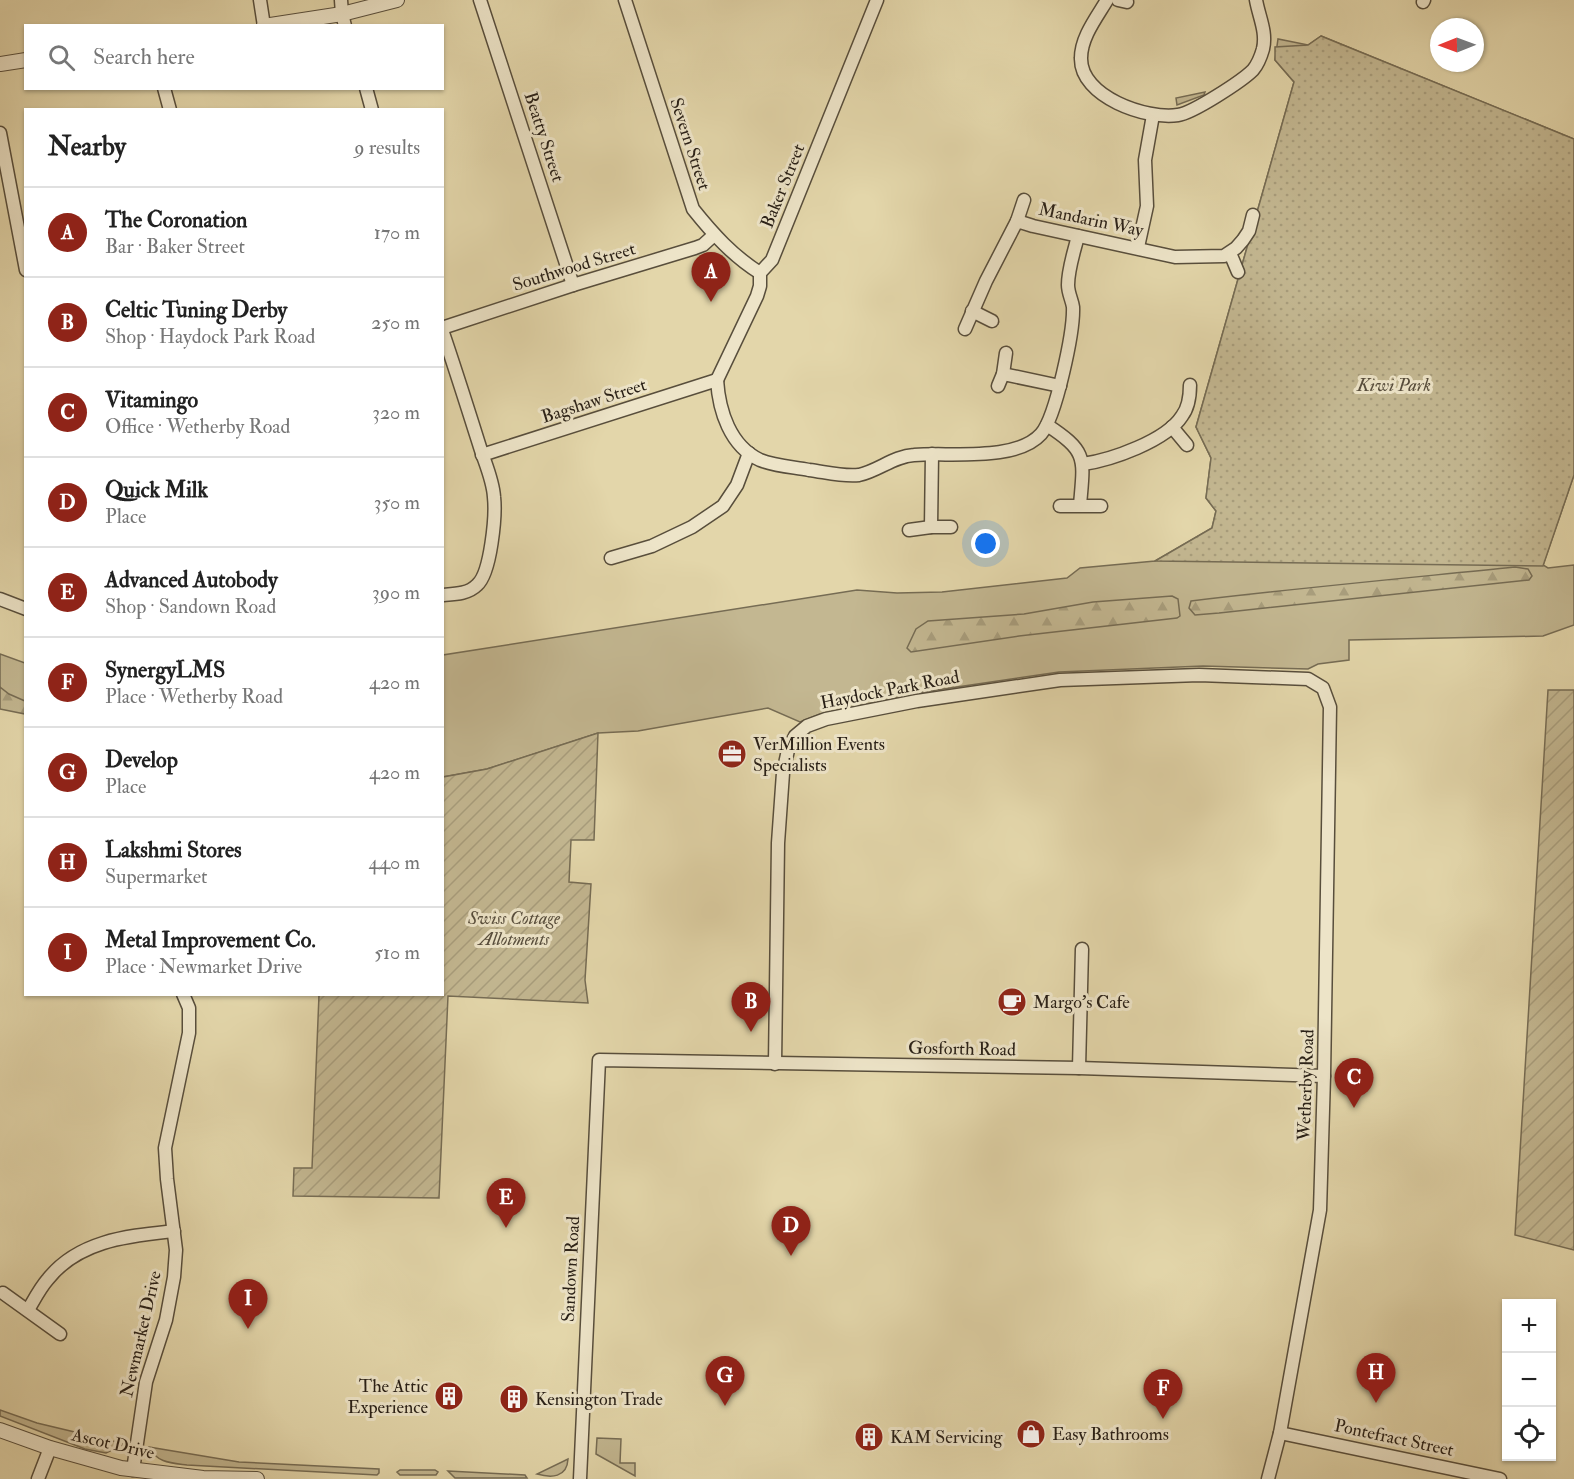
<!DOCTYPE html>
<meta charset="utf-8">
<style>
:root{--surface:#fff;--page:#f6f6f6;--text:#222;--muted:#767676;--line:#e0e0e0;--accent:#8f2418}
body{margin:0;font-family:"IM FELL Double Pica",serif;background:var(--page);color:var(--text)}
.controls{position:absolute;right:18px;bottom:18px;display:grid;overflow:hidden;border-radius:0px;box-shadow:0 2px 4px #0004}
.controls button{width:54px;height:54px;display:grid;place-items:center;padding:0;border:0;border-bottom:2px solid var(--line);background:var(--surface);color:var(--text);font:30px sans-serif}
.compass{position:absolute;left:1430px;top:18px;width:54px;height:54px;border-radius:50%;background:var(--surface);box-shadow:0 2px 4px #0004;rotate:269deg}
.you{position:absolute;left:986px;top:544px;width:21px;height:21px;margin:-15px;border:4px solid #fff;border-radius:50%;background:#1a73e8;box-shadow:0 0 0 9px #1a73e833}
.badge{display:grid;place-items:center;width:39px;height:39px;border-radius:50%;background:var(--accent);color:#fff;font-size:20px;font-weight:700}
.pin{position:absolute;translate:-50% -50px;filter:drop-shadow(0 2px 3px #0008)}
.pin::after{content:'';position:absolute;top:32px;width:21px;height:18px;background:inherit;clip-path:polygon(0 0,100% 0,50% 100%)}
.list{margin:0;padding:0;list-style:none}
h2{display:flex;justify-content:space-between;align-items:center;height:78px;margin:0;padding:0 24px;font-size:26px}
h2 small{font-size:20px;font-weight:400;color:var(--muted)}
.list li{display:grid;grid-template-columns:39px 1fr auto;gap:18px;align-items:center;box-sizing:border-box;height:90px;padding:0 24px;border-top:2px solid var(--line)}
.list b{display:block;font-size:22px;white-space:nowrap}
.list p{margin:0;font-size:20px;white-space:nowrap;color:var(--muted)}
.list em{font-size:20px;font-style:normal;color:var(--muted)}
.icon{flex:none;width:33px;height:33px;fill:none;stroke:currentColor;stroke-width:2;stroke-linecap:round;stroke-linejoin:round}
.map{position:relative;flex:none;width:1574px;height:1479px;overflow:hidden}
.search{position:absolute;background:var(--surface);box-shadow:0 2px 4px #0004;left:24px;top:24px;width:420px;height:66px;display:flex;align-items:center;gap:15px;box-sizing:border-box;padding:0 21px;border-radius:0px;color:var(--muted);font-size:22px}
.panel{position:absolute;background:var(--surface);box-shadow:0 2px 4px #0004;left:24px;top:108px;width:420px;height:888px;border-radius:0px}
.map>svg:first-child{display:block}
</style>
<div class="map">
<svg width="1574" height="1479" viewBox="0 0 1574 1479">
<defs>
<pattern id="forest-firs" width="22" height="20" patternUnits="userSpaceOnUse" patternTransform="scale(1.5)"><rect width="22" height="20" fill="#c3b791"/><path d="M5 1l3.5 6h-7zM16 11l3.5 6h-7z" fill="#a89d7c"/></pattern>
<pattern id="park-dots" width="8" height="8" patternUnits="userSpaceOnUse" patternTransform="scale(1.5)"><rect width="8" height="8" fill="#c3b791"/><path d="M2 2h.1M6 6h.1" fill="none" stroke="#a89d7c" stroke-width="1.8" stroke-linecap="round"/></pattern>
<pattern id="garden-furrows" width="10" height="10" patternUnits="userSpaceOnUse" patternTransform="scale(1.5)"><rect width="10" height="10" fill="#c3b791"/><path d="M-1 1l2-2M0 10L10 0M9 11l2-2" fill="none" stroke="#a89d7c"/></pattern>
</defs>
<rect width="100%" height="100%" fill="#e3d6aa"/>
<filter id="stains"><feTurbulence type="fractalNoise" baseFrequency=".00333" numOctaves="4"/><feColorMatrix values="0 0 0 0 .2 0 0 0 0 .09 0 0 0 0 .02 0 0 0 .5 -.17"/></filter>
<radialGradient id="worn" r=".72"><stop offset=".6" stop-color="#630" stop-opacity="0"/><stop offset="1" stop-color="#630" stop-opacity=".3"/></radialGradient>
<g fill="#c3b791" stroke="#766c54" stroke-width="1.5">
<path d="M1321,36l253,103v336l-31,90 5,3 26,-3v60l-31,11 -194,4v20l-31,4 -10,5 -105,-3 -144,6 -136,20 -103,22 -20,8 -32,-14 -130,23 -40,2 -111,36 -44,8v-122l414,-65 40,3 45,-1 125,-14 13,-10 75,-7 57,-33 4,-17 -10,-13 5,-40 -15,-31 98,-345 -19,-22 3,-21 30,6z"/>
<path d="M1205,92l-1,3 -27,10 -1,-7z"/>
<path d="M0,654l25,9v47l-25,-9z"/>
<path d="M0,1410l37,13 88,21 -19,9 -21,-4 -85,-33z"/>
<path d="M597,1438l24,1 -1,24h15v13l-39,-22z"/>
<path d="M149,1447l90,15 140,7v4l-2,2 -190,-10c-16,-2 -30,-2 -38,-18z"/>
<path d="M568,1459c-1,19 -17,19 -31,15z"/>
<path d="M400,1470h35l3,2 -2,3h-36l-3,-3z"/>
<path d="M448,1471l77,4 2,3h-72z"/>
</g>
<g fill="url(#forest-firs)" stroke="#766c54" stroke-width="1.5">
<path d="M1515,567l13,2 4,7 -3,4 -310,33 -24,2 -6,-7 2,-7c108,-13 216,-23 324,-34z"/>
<path d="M1172,596l6,3 2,17 -3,2 -158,18 -108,16 -4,-4 9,-19 12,-8 96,-7 69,-12z"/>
<path d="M0,687l9,7 16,7v13l-25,-5z"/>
</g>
<path fill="url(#park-dots)" stroke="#766c54" stroke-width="1.5" d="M1321,36l253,103v336l-31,91 -388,-5 57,-33 4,-17 -10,-13 5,-40 -15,-31 98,-345 -19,-22v-13l33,-2z"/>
<g fill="url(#garden-furrows)" stroke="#766c54" stroke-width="1.5">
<path d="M1548,690h26v560l-59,-15z"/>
<path d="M598,733l-4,107h-23l-2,42 22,2 -6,96 3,23 -140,-7 -9,202 -146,-2 1,-28h18l7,-173 123,-1 1,-217 44,-8z"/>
</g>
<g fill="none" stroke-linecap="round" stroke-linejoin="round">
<g stroke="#584e3c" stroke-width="15">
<g id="minor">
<path d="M260,0l4,26"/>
<path d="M341,0l1,14 3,12"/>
<path d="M480,0l93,285"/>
<path d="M625,0l68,209c20,25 40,47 67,64"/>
<path d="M1107,0c-10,17 -26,37 -26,58 -1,39 66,62 97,57 15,-2 64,-34 75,-45 5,-6 8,-14 10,-21 4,-17 -4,-32 -7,-49"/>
<path d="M1118,0l9,2"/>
<path d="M1423,2l1,-2"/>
<path d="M164,88l6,22"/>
<path d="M366,88l6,22"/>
<path d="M0,133l26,137"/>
<path d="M1017,221l7,-21"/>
<path d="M1138,247l9,-41 -2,-46 8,-45"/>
<path d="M1230,253l8,19"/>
<path d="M972,311l20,10"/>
<path d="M442,328l131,-43 122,-37 8,-3 11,-10"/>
<path d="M965,329l21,-48 31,-60 16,5 142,31 49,-1 12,-8 7,-8 6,-9 4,-16"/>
<path d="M442,330c13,38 25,76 37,114 5,17 14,35 15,53 2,18 -3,76 -17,88 -9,9 -22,9 -35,10"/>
<path d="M1003,374l57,12"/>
<path d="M717,380c2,31 13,66 43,80 15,6 33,7 49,10 16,2 34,7 50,5 19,-4 35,-19 55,-20 35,-3 102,7 127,-21 15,-17 33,-103 32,-127 -1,-7 -5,-14 -5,-22 0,-16 6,-33 10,-49"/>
<path d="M717,380l40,-84 3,-10v-13l12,-13 105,-260"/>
<path d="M998,386l5,-12 3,-21"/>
<path d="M1047,425c41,27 37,33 33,80"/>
<path d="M1172,427l15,18"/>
<path d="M482,455l235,-75"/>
<path d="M1083,464c28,-4 83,-23 99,-48 7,-9 8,-20 8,-31"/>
<path d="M1060,506h41"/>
<path d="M931,527l1,-73"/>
<path d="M909,530l22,-3h20"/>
<path d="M611,558l41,-12 40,-19 31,-21 14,-21 12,-32"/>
<path d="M0,599l26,10"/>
<path d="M775,1064l3,-221 5,-70 5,-23 7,-14 12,-10 19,-7 91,-18 143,-21 139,-5 109,4 15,9 7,19 -6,369 -4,134 -40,223 -12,46"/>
<path d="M1079,1068l3,-119"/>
<path d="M3,1293l57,41"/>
<path d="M28,1310c6,-10 12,-22 20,-31 31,-39 81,-43 126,-48"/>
<path d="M1280,1433l220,46"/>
<path d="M133,1470l13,-88 20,-62 8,-43 2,-27 -9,-71 -2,-31 24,-115v-25l-6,-14"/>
<path d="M38,1479l12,-31"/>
<path d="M580,1479l19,-419 480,8 245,8"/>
</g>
</g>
<g stroke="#584e3c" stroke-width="16">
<g id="tertiary">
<path d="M264,26l78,-12 55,-14"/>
<path d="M0,64l26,-4"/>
<path d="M0,1430l50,18 71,20 82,10 54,1"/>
</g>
</g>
<use href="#minor" stroke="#ede4c8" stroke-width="12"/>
<use href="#tertiary" stroke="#ede4c8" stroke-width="14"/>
</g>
<defs>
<g id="office-disc" transform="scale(1.5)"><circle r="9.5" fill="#8f2418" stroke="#ede4c8"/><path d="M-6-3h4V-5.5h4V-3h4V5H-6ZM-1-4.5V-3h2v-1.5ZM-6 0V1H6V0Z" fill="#fff"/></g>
<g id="cafe-disc" transform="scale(1.5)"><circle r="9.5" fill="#8f2418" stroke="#ede4c8"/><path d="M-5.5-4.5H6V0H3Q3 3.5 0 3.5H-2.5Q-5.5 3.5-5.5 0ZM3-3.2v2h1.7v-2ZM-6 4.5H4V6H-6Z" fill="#fff"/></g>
<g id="building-disc" transform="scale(1.5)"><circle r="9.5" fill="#8f2418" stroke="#ede4c8"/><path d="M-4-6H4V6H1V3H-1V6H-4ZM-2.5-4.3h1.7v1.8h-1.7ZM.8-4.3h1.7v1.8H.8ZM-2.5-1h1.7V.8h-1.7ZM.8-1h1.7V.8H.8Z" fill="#fff"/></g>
<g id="shop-disc" transform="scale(1.5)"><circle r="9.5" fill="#8f2418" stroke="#ede4c8"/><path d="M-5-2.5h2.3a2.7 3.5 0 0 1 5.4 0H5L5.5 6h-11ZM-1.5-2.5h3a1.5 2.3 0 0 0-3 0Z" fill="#fff"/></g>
</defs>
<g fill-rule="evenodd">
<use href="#office-disc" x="732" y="754"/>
<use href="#cafe-disc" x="1012" y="1002"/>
<use href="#building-disc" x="449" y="1396"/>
<use href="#building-disc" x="514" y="1399"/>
<use href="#shop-disc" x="1031" y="1434"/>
<use href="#building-disc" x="869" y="1437"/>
</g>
<g text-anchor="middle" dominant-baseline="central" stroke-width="6" stroke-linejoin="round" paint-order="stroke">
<g font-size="18" fill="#292017" stroke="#ede4c8">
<text transform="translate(544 137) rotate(72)">Beatty Street</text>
<text transform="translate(690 144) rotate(72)">Severn Street</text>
<text transform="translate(783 186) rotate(-68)">Baker Street</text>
<text transform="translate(1091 220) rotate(12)">Mandarin Way</text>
<text transform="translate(574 267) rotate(-17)">Southwood Street</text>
<text transform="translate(594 401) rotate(-18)">Bagshaw Street</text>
<text transform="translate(890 690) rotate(-11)">Haydock Park Road</text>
<text transform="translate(962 1049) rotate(1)">Gosforth Road</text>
<text transform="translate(1306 1085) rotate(-88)">Wetherby Road</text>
<text transform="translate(571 1269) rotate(-87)">Sandown Road</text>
<text transform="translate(141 1334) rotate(-77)">Newmarket Drive</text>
<text transform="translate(1394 1438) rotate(12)">Pontefract Street</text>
<text transform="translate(113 1444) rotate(13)">Ascot Drive</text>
</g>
<g font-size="18" font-style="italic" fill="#574d3c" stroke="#ede4c8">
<text x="1394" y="385">Kiwi Park</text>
<text x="514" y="918">Swiss Cottage<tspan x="514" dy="21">Allotments</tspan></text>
</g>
<g font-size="18" fill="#292017" stroke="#ede4c8" text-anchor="start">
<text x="753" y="744">VerMillion Events<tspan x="753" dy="21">Specialists</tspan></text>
<text x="1033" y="1002">Margo's Cafe</text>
<text x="428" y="1386" text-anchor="end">The Attic<tspan x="428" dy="21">Experience</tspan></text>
<text x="535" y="1399">Kensington Trade</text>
<text x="1052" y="1434">Easy Bathrooms</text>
<text x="890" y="1437">KAM Servicing</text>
</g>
</g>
<rect width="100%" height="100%" filter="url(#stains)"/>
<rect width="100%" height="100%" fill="url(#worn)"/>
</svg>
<div class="controls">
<button>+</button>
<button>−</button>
<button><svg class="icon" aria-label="locate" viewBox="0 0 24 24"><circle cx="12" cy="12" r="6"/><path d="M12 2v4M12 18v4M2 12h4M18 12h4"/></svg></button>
</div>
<svg class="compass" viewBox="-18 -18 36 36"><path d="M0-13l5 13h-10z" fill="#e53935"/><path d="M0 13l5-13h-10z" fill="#767676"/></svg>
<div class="you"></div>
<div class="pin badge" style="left:711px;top:302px">A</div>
<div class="pin badge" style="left:751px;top:1032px">B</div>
<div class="pin badge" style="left:1354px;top:1108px">C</div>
<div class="pin badge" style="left:791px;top:1256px">D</div>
<div class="pin badge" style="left:506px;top:1228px">E</div>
<div class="pin badge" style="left:1163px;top:1419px">F</div>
<div class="pin badge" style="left:725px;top:1406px">G</div>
<div class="pin badge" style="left:1376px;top:1403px">H</div>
<div class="pin badge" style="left:248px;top:1329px">I</div>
<div class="search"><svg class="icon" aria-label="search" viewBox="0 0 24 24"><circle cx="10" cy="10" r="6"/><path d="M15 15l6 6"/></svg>Search here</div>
<section class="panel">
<h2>Nearby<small>9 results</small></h2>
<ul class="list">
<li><span class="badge">A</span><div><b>The Coronation</b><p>Bar · Baker Street</p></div><em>170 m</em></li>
<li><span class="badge">B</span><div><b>Celtic Tuning Derby</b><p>Shop · Haydock Park Road</p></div><em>250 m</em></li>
<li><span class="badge">C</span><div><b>Vitamingo</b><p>Office · Wetherby Road</p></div><em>320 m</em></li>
<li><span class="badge">D</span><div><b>Quick Milk</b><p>Place</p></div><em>350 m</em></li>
<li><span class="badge">E</span><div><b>Advanced Autobody</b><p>Shop · Sandown Road</p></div><em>390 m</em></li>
<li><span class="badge">F</span><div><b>SynergyLMS</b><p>Place · Wetherby Road</p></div><em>420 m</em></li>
<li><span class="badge">G</span><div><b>Develop</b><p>Place</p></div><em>420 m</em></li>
<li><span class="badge">H</span><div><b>Lakshmi Stores</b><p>Supermarket</p></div><em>440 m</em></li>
<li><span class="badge">I</span><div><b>Metal Improvement Co.</b><p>Place · Newmarket Drive</p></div><em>510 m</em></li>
</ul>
</section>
</div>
